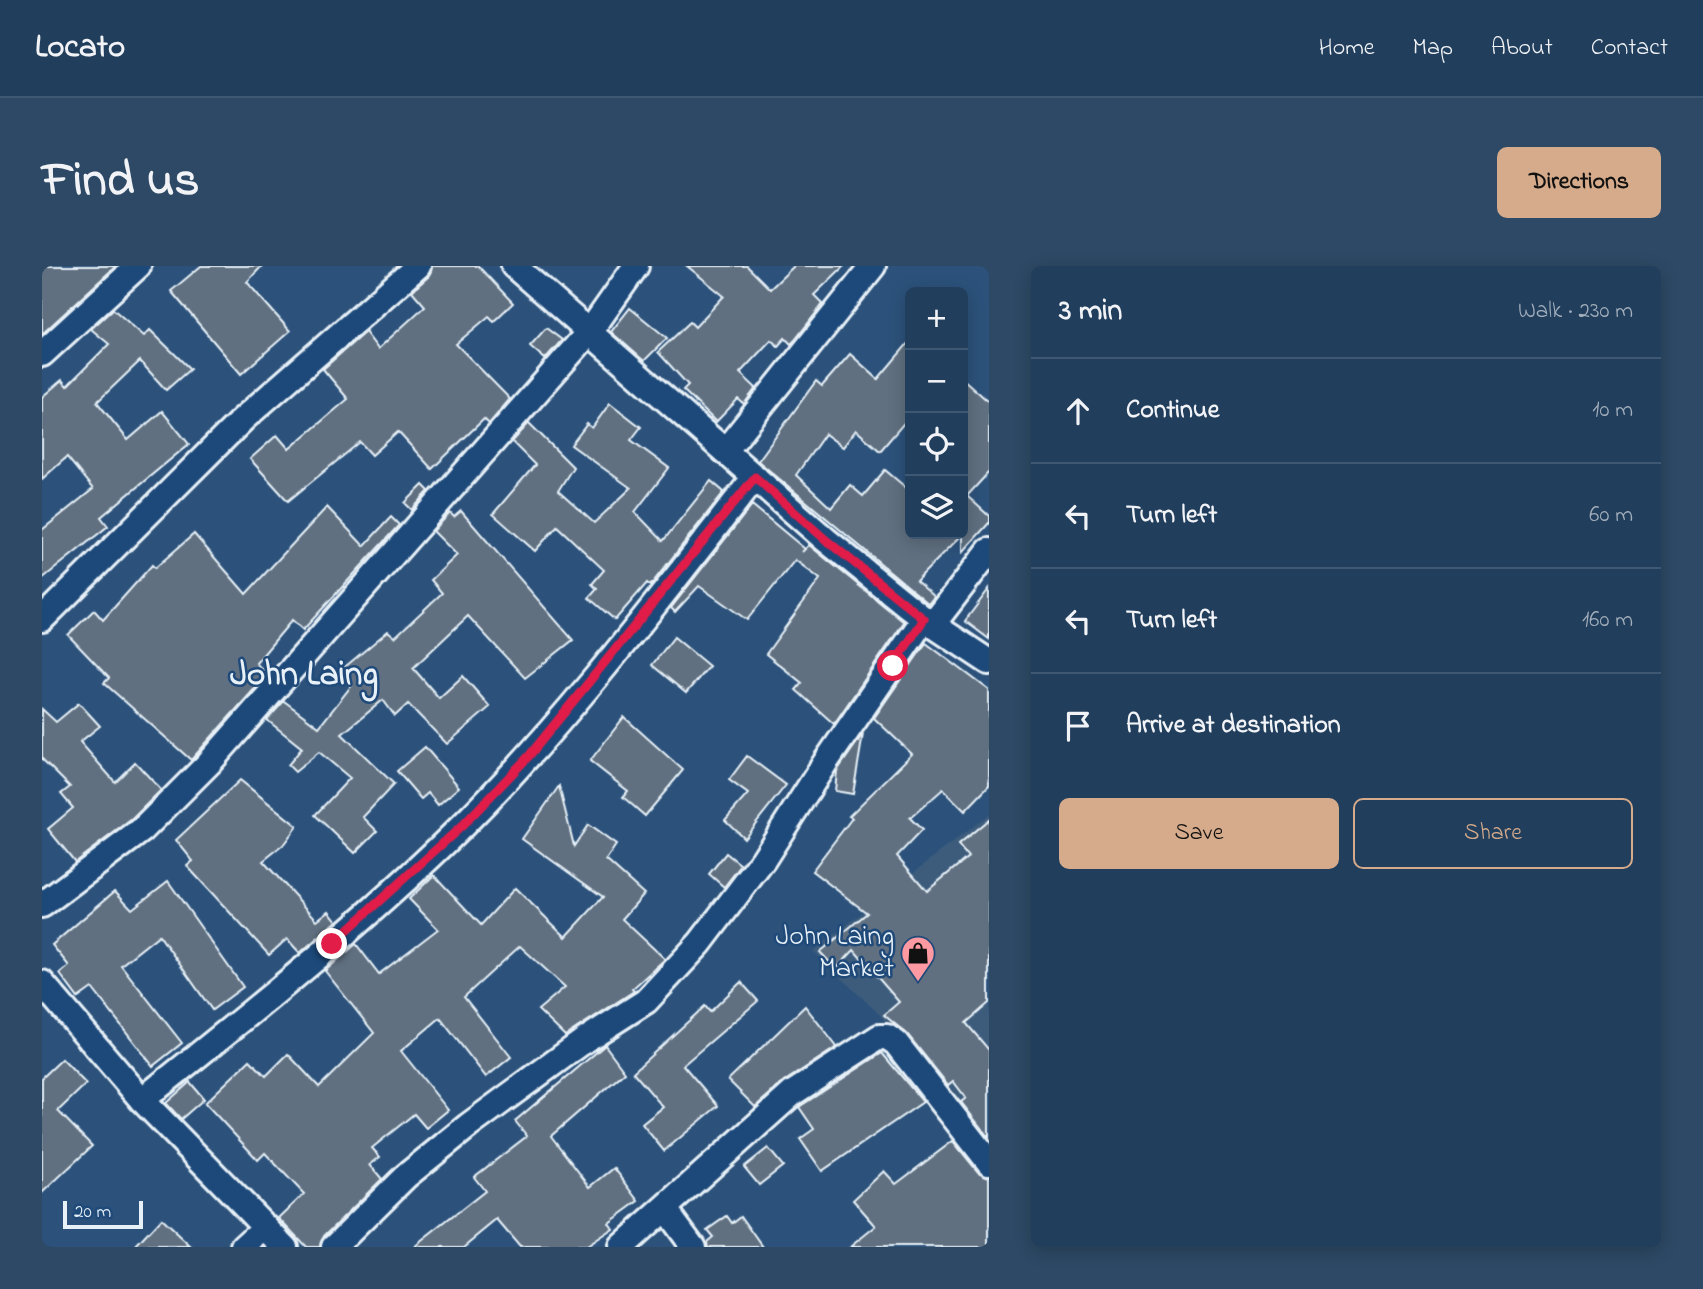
<!DOCTYPE html>
<meta charset="utf-8">
<style>
:root{--surface:#213e5c;--page:#2d4965;--text:#f1f3f6;--muted:#a2aebb;--line:#3e5772;--accent:#d6ab8b}
body{margin:0;font-family:"Indie Flower",sans-serif;background:var(--page);color:var(--text)}
.controls{position:absolute;right:21px;top:21px;display:grid;overflow:hidden;border-radius:10px;box-shadow:0 4px 18px #0003}
.controls button{width:63px;height:63px;display:grid;place-items:center;padding:0;border:0;border-bottom:2px solid var(--line);background:var(--surface);color:var(--text);font:35px sans-serif}
.scale{position:absolute;left:21px;bottom:18px;width:80px;box-sizing:border-box;padding-left:7px;border:4px solid #e8f1f8;border-top:0;font-size:19px;line-height:24px;white-space:nowrap;color:#e8f1f8;-webkit-text-stroke:5px #1f4a7a;paint-order:stroke}
.stop{position:absolute;width:21px;height:21px;margin:-16px;border:5px solid #e11d48;border-radius:50%;background:#fff}
.stop.end{background:#e11d48;border-color:#fff;box-shadow:0 2px 7px #0008}
.list{margin:0;padding:0;list-style:none}
h2{display:flex;justify-content:space-between;align-items:center;height:91px;margin:0;padding:0 28px;font-size:30px}
h2 small{font-size:23px;font-weight:400;color:var(--muted)}
.list li{display:grid;grid-template-columns:46px 1fr auto;gap:21px;align-items:center;box-sizing:border-box;height:105px;padding:0 28px;border-top:2px solid var(--line)}
.list b{display:block;font-size:26px;white-space:nowrap}
.list em{font-size:23px;font-style:normal;color:var(--muted)}
.actions{display:flex;gap:14px;padding:21px 28px}
.actions a{flex:1;padding:16px 0;border:2px solid var(--accent);border-radius:10px;text-align:center;font-size:24px;color:var(--accent)}
.actions .main{background:var(--accent);color:#111}
.icon{flex:none;width:38px;height:38px;fill:none;stroke:currentColor;stroke-width:2;stroke-linecap:round;stroke-linejoin:round}
.map{position:relative;flex:none;width:947px;height:981px;overflow:hidden;border-radius:10px}
header{display:flex;align-items:center;gap:42px;box-sizing:border-box;height:98px;padding:0 35px;background:var(--surface);border-bottom:2px solid var(--line)}
header strong{font-size:33px}
nav{display:flex;gap:38px;margin-inline-start:auto;font-size:24px}
.intro{display:flex;align-items:center;justify-content:space-between;box-sizing:border-box;height:168px;padding:0 42px}
h1{margin:0;font-size:49px}
.button{padding:18px 32px;border-radius:10px;background:var(--accent);color:#111;font-size:24px;font-weight:700}
main{display:flex;gap:42px;padding:0 42px}
aside{flex:1;background:var(--surface);border-radius:10px;box-shadow:0 4px 18px #0003}
.map>svg:first-child{display:block}
</style>
<header>
<strong>Locato</strong>
<nav><a>Home</a><a>Map</a><a>About</a><a>Contact</a></nav>
</header>
<div class="intro"><h1>Find us</h1><a class="button">Directions</a></div>
<main>
<div class="map">
<svg width="947" height="981" viewBox="0 0 947 981">
<rect width="100%" height="100%" fill="#2c527b"/>
<filter id="ink" filterUnits="userSpaceOnUse"><feTurbulence type="fractalNoise" baseFrequency=".0143" numOctaves="2"/><feDisplacementMap in="SourceGraphic" scale="14" xChannelSelector="R" yChannelSelector="G"/><feConvolveMatrix kernelMatrix="1 2 1 2 8 2 1 2 1" color-interpolation-filters="sRGB"/></filter>
<g filter="url(#ink)">
<path fill="#3c5b7c" d="M947,548v341l-109,-140 -67,-64z"/>
<g fill="#607080" stroke="#e8f1f8" stroke-width="2">
<path d="M0,0h74l-74,68z"/>
<path d="M159,0h61l-15,16 43,49 -49,43 -70,-83z"/>
<path d="M390,0h46l35,37 -19,18 -5,-5 -33,28 54,55 -21,25 -5,-5 -52,50 -34,-37 -26,23 -12,-13 -72,59 -38,-42 27,-24 12,14 59,-50 -25,-30 42,-37 13,17 47,-43 -13,-15 16,-14z"/>
<path d="M645,0h60l23,23 24,-23h50l-30,29 9,9 -28,36 -4,4 -6,-6 -7,8 -7,-6 -31,33 16,15 -12,16 -6,-5 -22,23 -33,-32 5,-5 -30,-33 32,-30 5,5 29,-31z"/>
<path d="M588,42l37,30 -23,23 -33,-29z"/>
<path d="M71,43l31,27 6,-6 40,39 -24,21 -26,-29 -43,41 31,38 34,-29 27,33 -88,73 7,9 -66,53v-49l51,-41 -26,-32 -25,22v-82l20,-17 5,6 42,-42 -18,-15z"/>
<path d="M504,62l16,12 -17,19 -15,-13z"/>
<path d="M868,75v75l-30,35 -24,-21 -13,17 -18,-13 -29,41 35,33 19,-23 13,11 22,-26 25,21v43h53v-155l26,23v70l-22,24 22,20v7l-26,29v-18l-47,47 19,16 -6,7 -171,-143 58,-80 6,5 28,-32 28,25z"/>
<path d="M568,137l31,24 -10,13 38,28 -34,44 28,29 48,-60 13,11 -74,94 -3,-3 -32,37 -26,-22 8,-9 -5,-5 12,-14 -47,-44 -22,25 -42,-37 42,-49 -23,-23 17,-19 44,44 -15,24 36,32 37,-35 -60,-43 16,-21 5,4z"/>
<path d="M381,219l6,6 -17,19 -7,-7z"/>
<path d="M710,239l53,44 -3,3 7,-7 95,77 -70,102 -38,-34 6,-7 -36,-29 54,-75 -25,-19 -48,60 -48,-34 -24,26 -4,-4z"/>
<path d="M285,241l37,39 27,-29 8,8 -96,105 -11,-10 -36,43 11,12 -76,85 -87,-77 5,-5 -41,-43 26,-25 9,10 49,-55 3,3 39,-34 52,60z"/>
<path d="M419,245l112,129 -48,38 -57,-62 -55,52 26,30 24,-22 27,31 -43,37 -39,-40 -13,12 -12,-16 -41,34 52,50 -31,33 14,14 -22,22 -40,-38 35,-37 -31,-26 -24,20 -7,-7 14,-17 -35,-28 17,-19 35,26 33,-42 -12,-14 48,-40 7,6 47,-44 -11,-13 26,-25 -24,-24 17,-18 4,4z"/>
<path d="M947,323v50l-24,-18z"/>
<path d="M632,371l35,29 -23,27 -34,-28z"/>
<path d="M884,377l63,47v96l-24,25 -22,-22 -33,29 12,12 -25,26 30,35 41,-34 -10,-12 31,-26v184l-23,20 23,27v88l-28,-36 5,-4 -13,-17 -5,4 -41,-51 -23,-19 15,-13 -45,-52 -18,19 -16,-17 47,-39 -55,-42 40,-53 -3,-2 63,-62 -38,-36z"/>
<path d="M37,437l21,23 -20,16 35,40 20,-20 26,28 -29,29 -57,43 -27,-33 25,-21 -12,-14 9,-7 -28,-28v-50l14,13z"/>
<path d="M582,451l59,53 -38,46 -22,-19 5,-6 -38,-30z"/>
<path d="M821,468l-10,60 -18,-3 2,-20z"/>
<path d="M383,481l34,40 -21,18 -10,-12 -7,6 -24,-28z"/>
<path d="M705,490l39,29 -42,53 -19,-18 23,-26 -19,-14z"/>
<path d="M198,514l57,46 -14,19 -20,16 54,59 12,-9 8,10 -37,32 -13,-14 -18,16 -82,-89 6,-5 -17,-21z"/>
<path d="M517,520l15,60 14,-21 28,20 -10,15 38,34 -22,25 43,40 -33,30 2,2 -69,45 -27,-26 27,-23 -45,-41 -56,51 47,60 -25,20 -46,-59 -39,33 47,59 -22,18 -12,-14 -42,34 8,9 -10,8 12,14 -58,57 -4,11h-14l-27,-29 25,-24 -39,-41 -7,7 -53,-57 45,-43 16,16 22,-22 31,33 55,-54 -49,-62 31,-27 23,30 59,-45 -29,-30 25,-24 47,50 34,-37 51,49 37,-40 -81,-58z"/>
<path d="M684,587l15,12 -17,22 -15,-13z"/>
<path d="M126,615l75,106 -31,23 -53,-75 -38,30 61,78 -29,23 -61,-78 -14,10 -18,-24 9,-8 -17,-21 63,-54 17,18z"/>
<path d="M699,716l17,19 -75,64 35,41 -54,45 -22,-27 21,-17 -30,-35 72,-66 5,6z"/>
<path d="M763,740l32,41 -52,34 -30,26 -27,-27z"/>
<path d="M563,779l20,27 -74,64 39,51 24,-19 25,33 -30,22 4,6 -27,18h-66l-23,-27 -33,27h-50l71,-56 -11,-14 53,-41 -12,-15z"/>
<path d="M840,787l41,49 -101,69 -22,-32 14,-10 -15,-22z"/>
<path d="M20,793l24,25 -28,27 34,35 -50,47v-115z"/>
<path d="M148,816l14,17 -23,20 -15,-16z"/>
<path d="M911,875l25,31 11,5v70h-139l26,-21 -23,-26 31,-29 12,13z"/>
<path d="M726,882l15,18 -24,19 -15,-18z"/>
<path d="M685,950l5,7 9,-7 22,31h-55l-1,-5 6,-5 -6,-7z"/>
<path d="M119,953l30,28h-56z"/>
</g>
<g fill="none" stroke-linecap="round" stroke-linejoin="round">
<g stroke="#e8f1f8" stroke-width="30">
<g id="street">
<path d="M472,0l312,274 98,79 65,43"/>
<path d="M0,88l96,-88"/>
<path d="M683,185l148,-185"/>
<path d="M0,353l201,-200 175,-153"/>
<path d="M891,358l56,-73"/>
<path d="M0,639l100,-75 67,-67 382,-433 45,-64"/>
<path d="M0,717l100,117 143,147"/>
<path d="M100,834c110,-88 221,-176 321,-275 107,-107 199,-230 292,-348"/>
<path d="M623,943l28,38"/>
<path d="M202,981l22,-20"/>
<path d="M292,981l72,-71 62,-50 117,-86 61,-39 54,-58 63,-83 62,-97 99,-144"/>
<path d="M579,981l172,-154 86,-56h8l9,6 93,119"/>
</g>
</g>
<use href="#street" stroke="#1f4a7a" stroke-width="24"/>
</g>
</g>
<g fill="none" stroke-linecap="round" stroke-linejoin="round" filter="url(#ink)">
<path stroke="#e11d48" stroke-width="9" d="M290,678l131,-119 66,-69 226,-279 71,63 98,79 -31,47"/>
</g>
<defs>
<g id="shop-pin" transform="scale(1.75)"><path d="M0 17L-7.5 6A9.5 9.5 0 1 1 7.5 6Z" fill="#ff9aa2" stroke="#1f4a7a"/><path d="M-5-2.5h2.3a2.7 3.5 0 0 1 5.4 0H5L5.5 6h-11ZM-1.5-2.5h3a1.5 2.3 0 0 0-3 0Z" fill="#111"/></g>
</defs>
<g fill-rule="evenodd">
<use href="#shop-pin" x="876" y="687"/>
</g>
<g text-anchor="middle" dominant-baseline="central" stroke-width="5" stroke-linejoin="round" paint-order="stroke">
<g font-size="28" fill="#e8f1f8" stroke="#1f4a7a" text-anchor="end">
<text x="852" y="671">John Laing<tspan x="852" dy="32">Market</tspan></text>
</g>
<g font-size="35" font-weight="bold" fill="#e8f1f8" stroke="#1f4a7a">
<text x="262" y="409">John Laing</text>
</g>
</g>
</svg>
<div class="controls">
<button>+</button>
<button>−</button>
<button><svg class="icon" aria-label="locate" viewBox="0 0 24 24"><circle cx="12" cy="12" r="6"/><path d="M12 2v4M12 18v4M2 12h4M18 12h4"/></svg></button>
<button><svg class="icon" aria-label="layers" viewBox="0 0 24 24"><path d="M12 4l9 5-9 5-9-5zM3 14l9 5 9-5"/></svg></button>
</div>
<div class="scale">20 m</div>
<div class="stop" style="left:851px;top:400px"></div>
<div class="stop end" style="left:290px;top:678px"></div>
</div>
<aside>
<h2>3 min<small>Walk · 230 m</small></h2>
<ul class="list">
<li><svg class="icon" aria-label="ahead" viewBox="0 0 24 24"><path d="M12 20V5M6 11l6-6 6 6"/></svg><div><b>Continue</b></div><em>10 m</em></li>
<li><svg class="icon" aria-label="left" viewBox="0 0 24 24"><path d="M17 20v-9H6M10 6l-5 5 5 5"/></svg><div><b>Turn left</b></div><em>60 m</em></li>
<li><svg class="icon" aria-label="left" viewBox="0 0 24 24"><path d="M17 20v-9H6M10 6l-5 5 5 5"/></svg><div><b>Turn left</b></div><em>160 m</em></li>
<li><svg class="icon" aria-label="arrive" viewBox="0 0 24 24"><path d="M6 21V4h12l-3 4 3 4H6"/></svg><div><b>Arrive at destination</b></div></li>
</ul>
<div class="actions"><a class="main">Save</a><a>Share</a></div>
</aside>
</main>
